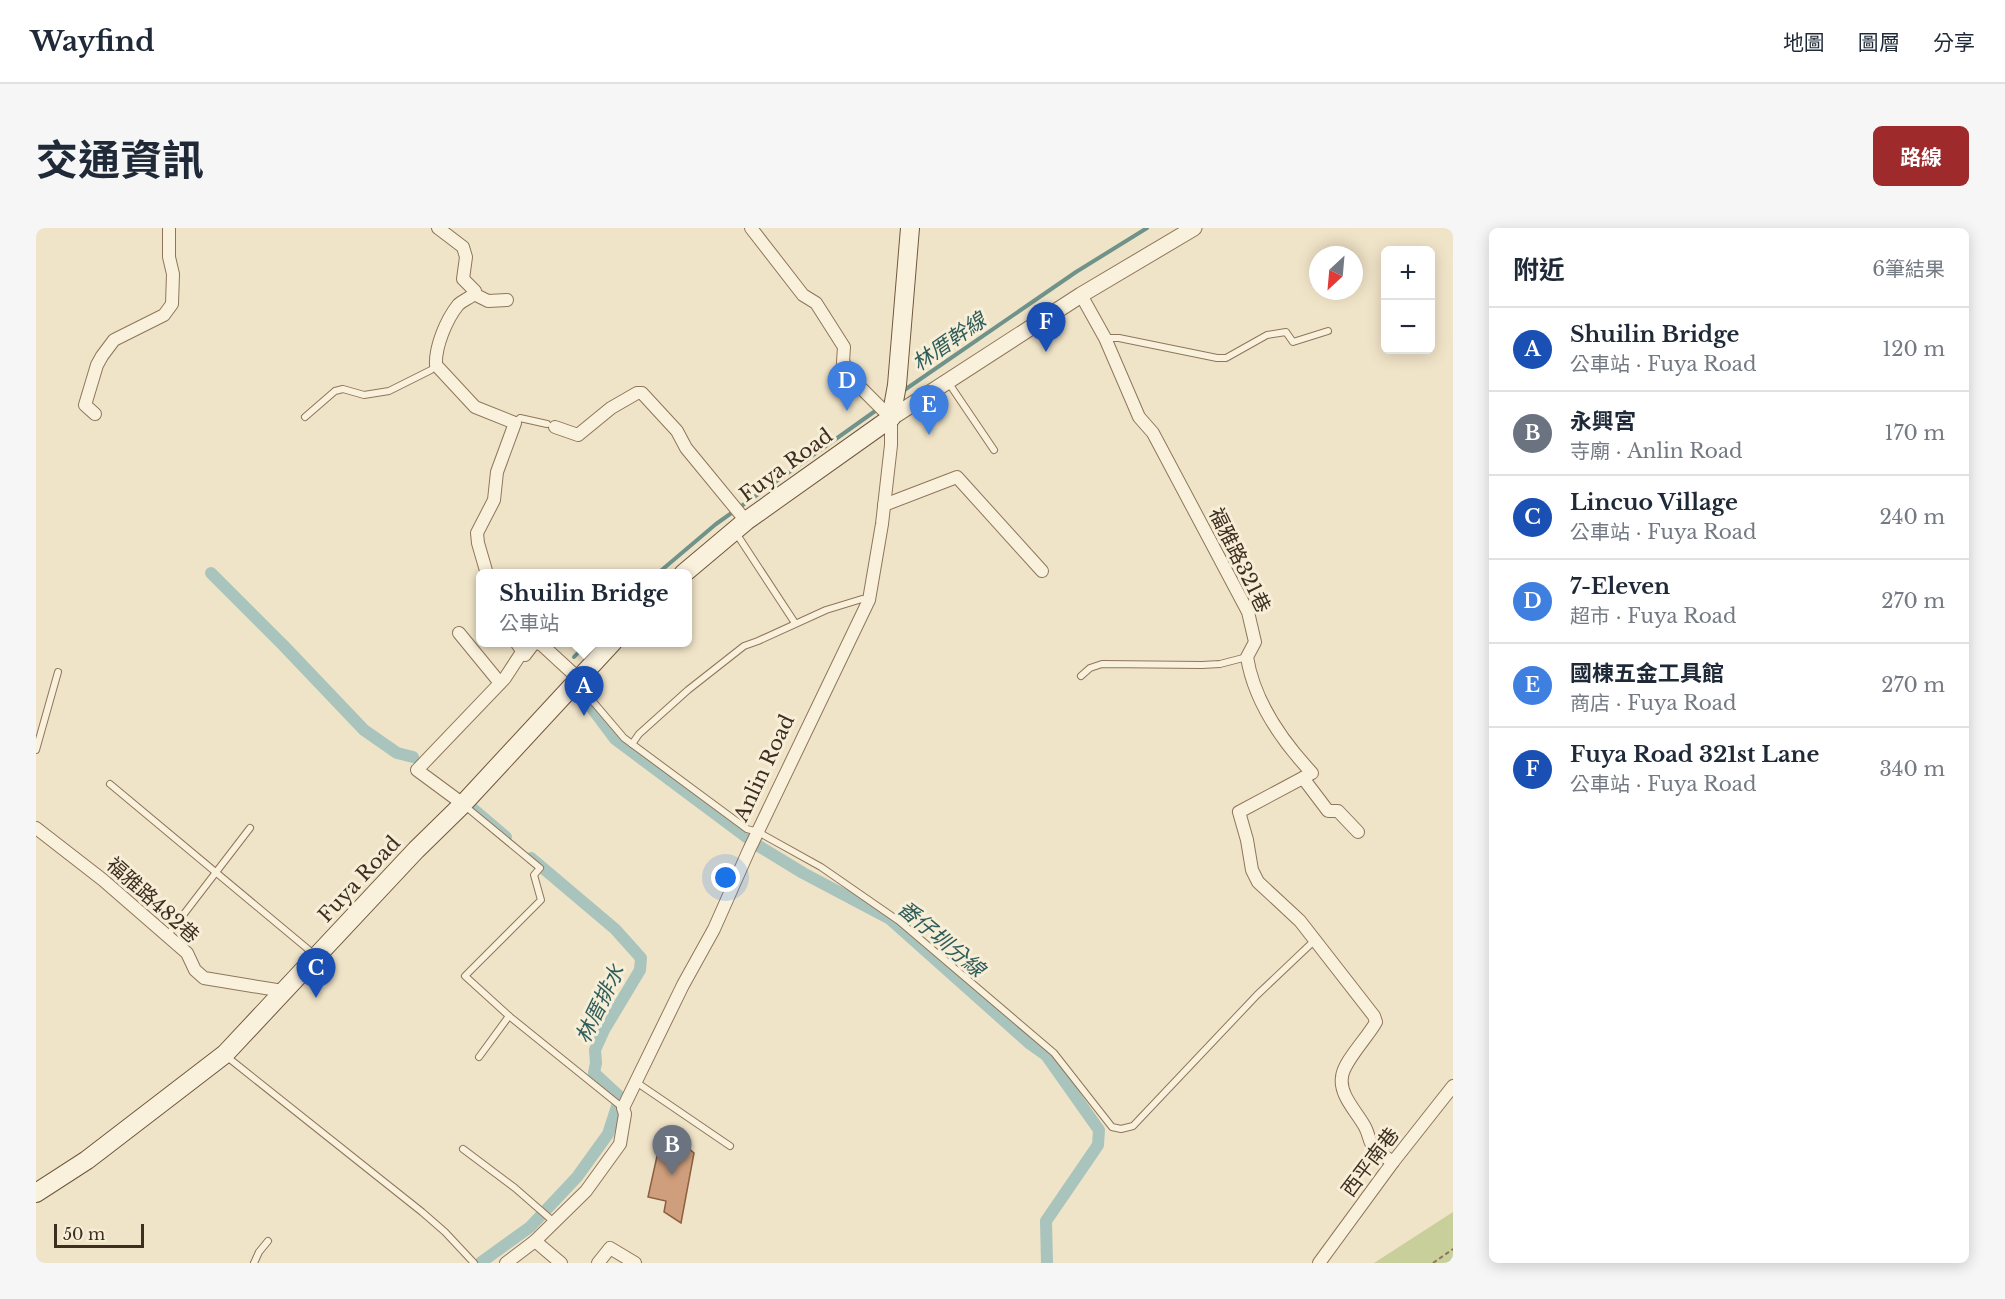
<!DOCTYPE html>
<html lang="zh-TW">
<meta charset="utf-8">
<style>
:root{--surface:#fff;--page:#f6f6f7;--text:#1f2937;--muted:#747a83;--line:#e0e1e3;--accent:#9e2a2b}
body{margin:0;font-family:"Libre Baskerville","Noto Sans TC",serif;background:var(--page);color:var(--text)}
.controls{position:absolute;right:18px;top:18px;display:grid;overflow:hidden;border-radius:9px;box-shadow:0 3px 15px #0003}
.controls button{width:54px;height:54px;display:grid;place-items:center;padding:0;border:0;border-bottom:2px solid var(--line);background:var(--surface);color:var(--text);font:30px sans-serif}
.compass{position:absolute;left:1273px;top:18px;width:54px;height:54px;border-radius:50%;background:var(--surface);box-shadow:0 3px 15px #0003;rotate:206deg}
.scale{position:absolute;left:18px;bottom:15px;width:90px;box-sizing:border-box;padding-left:6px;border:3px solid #3d2e20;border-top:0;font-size:16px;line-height:21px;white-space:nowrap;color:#3d2e20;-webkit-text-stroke:4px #f7eed8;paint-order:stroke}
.you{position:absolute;left:690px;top:650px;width:21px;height:21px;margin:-15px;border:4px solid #fff;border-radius:50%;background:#1a73e8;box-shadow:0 0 0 9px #1a73e833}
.badge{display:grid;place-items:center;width:39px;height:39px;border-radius:50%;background:var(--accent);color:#fff;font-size:20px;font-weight:700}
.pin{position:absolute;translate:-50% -50px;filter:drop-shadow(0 2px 3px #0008)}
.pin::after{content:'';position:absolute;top:32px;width:21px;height:18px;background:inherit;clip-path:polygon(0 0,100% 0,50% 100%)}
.popup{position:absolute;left:440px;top:341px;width:216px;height:78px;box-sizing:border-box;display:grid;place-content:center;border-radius:9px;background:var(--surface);filter:drop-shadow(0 2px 4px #0005);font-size:20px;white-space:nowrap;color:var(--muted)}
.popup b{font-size:22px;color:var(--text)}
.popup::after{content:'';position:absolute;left:50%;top:100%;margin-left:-12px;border:12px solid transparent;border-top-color:var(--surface)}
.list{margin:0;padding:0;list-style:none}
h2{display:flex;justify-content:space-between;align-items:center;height:78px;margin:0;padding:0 24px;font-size:26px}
h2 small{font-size:20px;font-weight:400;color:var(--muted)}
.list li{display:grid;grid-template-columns:39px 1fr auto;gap:18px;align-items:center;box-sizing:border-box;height:84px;padding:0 24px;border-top:2px solid var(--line)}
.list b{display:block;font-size:22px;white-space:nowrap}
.list p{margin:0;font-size:20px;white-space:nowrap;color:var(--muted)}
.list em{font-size:20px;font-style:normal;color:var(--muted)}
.map{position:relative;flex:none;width:1417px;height:1035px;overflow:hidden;border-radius:9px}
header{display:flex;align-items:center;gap:36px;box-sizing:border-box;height:84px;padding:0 30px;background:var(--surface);border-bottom:2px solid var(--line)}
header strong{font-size:28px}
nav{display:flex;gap:33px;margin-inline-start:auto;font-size:21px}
.intro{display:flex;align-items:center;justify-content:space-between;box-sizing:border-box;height:144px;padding:0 36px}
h1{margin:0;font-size:42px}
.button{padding:15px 27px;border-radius:9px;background:var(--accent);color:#fff;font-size:21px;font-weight:700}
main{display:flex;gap:36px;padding:0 36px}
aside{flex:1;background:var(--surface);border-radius:9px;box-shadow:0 3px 15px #0003}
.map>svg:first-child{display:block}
</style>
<header>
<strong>Wayfind</strong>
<nav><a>地圖</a><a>圖層</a><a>分享</a></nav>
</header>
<div class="intro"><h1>交通資訊</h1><a class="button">路線</a></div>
<main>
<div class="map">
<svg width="1417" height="1035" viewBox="0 0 1417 1035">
<rect width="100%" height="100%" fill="#f0e4c8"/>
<path fill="#c9cf9b" d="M1417,984v51h-79z"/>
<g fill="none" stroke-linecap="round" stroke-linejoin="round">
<g stroke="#6f938a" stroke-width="4">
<path d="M867,163l173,-119 71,-44"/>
<path d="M621,346l59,-50 162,-115"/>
<path d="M538,429l14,-15"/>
</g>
<g stroke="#a9c4bc" stroke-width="12">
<path d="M175,345l72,72 81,85 33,23 16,4"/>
<path d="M549,471l30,40 142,106 46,28 87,46 139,124 17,12 53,75 -1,15 -52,76 1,42"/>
<path d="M436,580l34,29"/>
<path d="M444,1035l50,-36 47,-50 31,-43 12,-37 -26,-24 2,-10 -1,-13 9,-20 36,-60 1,-12 -26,-29 -84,-71"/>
</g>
</g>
<path fill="#cf9f7d" stroke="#8d5f41" stroke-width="1.5" d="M625,910l20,4 13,11 -13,70 -17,-11 2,-11 -18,-4z"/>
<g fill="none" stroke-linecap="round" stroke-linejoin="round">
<g stroke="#8d765c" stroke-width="8">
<g id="service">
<path d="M1069,110h14l98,20h9l41,-23 19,-3 7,10 35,-11"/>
<path d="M912,154l46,68"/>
<path d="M269,189l30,-26 8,-2 21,6 25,-4 42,-21 5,-5"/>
<path d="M479,195l5,-5 27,6"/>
<path d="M700,305l59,90"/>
<path d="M1045,448l9,-8 12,-4 100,1 18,-1 27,-7"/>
<path d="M545,453l9,17 34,40 123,91 11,3 63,35 78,54 155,132 58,74 9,2 12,-3 124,-131 58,-55"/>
<path d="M596,516l7,-10 49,-44 56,-44 14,-5 68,-31 36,-11 7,1"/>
<path d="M0,522l22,-78"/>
<path d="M74,556l205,171"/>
<path d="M429,578l75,62 -6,7 7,25 -76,76 44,40 114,92"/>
<path d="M131,708l83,-108"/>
<path d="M190,828l196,156 23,20 29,31"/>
<path d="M443,829l30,-41"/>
<path d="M600,854l94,64"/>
<path d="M427,921l52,39 39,34"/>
<path d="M218,1035l5,-11 9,-11"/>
</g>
</g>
<g stroke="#8d765c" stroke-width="14">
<g id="minor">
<path d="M402,0l25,19 3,10 -3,22 12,12 -1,3 14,7 19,-1"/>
<path d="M438,66c-4,4 -11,6 -16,11 -12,15 -23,42 -22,60l39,42 40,16 -18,49 -3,28 -17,33 1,10 9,31"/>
<path d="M1045,67l24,43 34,79 14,16 95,179 7,30 -8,15c7,44 35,84 65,116l-73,39 8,28 5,30 6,12 42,39 74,95 2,6c-8,15 -33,40 -34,55 -3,18 15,35 23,50 4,7 4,15 9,21 6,6 13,10 19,14"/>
<path d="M59,186l-10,-9 12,-40 5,-9 12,-16 50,-25 8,-11 1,-30 -4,-17v-29"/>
<path d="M519,199l23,8 33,-27 26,-15h5l35,38 9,17 60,73"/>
<path d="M848,277l73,-28 85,94"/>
<path d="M423,405l41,50"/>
<path d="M480,414l9,13 9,-12 7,1 38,35"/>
<path d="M1267,550l25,33h10l20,21"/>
<path d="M427,576l-46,-34 88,-92 17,-26"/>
<path d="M0,600l67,52 84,73 8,17 9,8 79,13"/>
<path d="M499,1013l26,22"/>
<path d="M470,1035l29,-22 51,-50 34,-47 5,-30 -2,-6 60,-123 31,-56 35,-79 120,-250 13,-76 9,-79v-27l-32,-32 -16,-24 1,-15 -28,-44 -13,-8 -52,-67"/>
<path d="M562,1035l12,-15 25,15"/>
<path d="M1283,1035l74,-101 60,-76"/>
</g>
</g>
<g stroke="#8d765c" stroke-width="17">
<path id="tertiary" d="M855,190l190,-123 113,-67"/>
</g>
<g stroke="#6f573f" stroke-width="20">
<g id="secondary">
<path d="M647,346l63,-53 145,-103 6,-33 13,-157"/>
<path d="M0,965l51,-33 138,-106 191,-204 47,-46 150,-162"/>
</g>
</g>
<path stroke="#8d765c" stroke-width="2" stroke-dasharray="4.5 3" stroke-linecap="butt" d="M1397,1035l20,-14"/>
<use href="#service" stroke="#faf1dc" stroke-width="6"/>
<use href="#minor" stroke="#faf1dc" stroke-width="12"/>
<use href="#tertiary" stroke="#faf1dc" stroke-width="15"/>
<use href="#secondary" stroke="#faf1dc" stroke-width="18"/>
</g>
<g text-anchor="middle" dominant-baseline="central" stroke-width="6" stroke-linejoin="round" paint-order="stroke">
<g font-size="20" fill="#3d2e20" stroke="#f7eed8">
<text transform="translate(750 237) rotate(-36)">Fuya Road</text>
<text transform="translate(1204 332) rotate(64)">福雅路321巷</text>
<text transform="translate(728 540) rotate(-65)">Anlin Road</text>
<text transform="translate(323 651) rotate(-47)">Fuya Road</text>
<text transform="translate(117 672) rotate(42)">福雅路482巷</text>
<text transform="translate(1334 934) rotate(-53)">西平南巷</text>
</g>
<g font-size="21" font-style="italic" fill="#2f5d5a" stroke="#f7eed8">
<text transform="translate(913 114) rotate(-35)">林厝幹線</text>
<text transform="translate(905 711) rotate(40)">番仔圳分線</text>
<text transform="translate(564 776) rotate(-64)">林厝排水</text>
</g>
</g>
</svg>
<div class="controls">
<button>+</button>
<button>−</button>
</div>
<svg class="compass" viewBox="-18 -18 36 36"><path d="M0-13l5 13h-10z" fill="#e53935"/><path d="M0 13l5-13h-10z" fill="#747a83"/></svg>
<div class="scale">50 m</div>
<div class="you"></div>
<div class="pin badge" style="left:548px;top:488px;background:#1a4fb4">A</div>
<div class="popup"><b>Shuilin Bridge</b>公車站</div>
<div class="pin badge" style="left:636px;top:947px;background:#6b7280">B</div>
<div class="pin badge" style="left:280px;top:770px;background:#1a4fb4">C</div>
<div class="pin badge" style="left:811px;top:183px;background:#3f7fe0">D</div>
<div class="pin badge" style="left:893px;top:207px;background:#3f7fe0">E</div>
<div class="pin badge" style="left:1010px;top:124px;background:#1a4fb4">F</div>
</div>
<aside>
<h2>附近<small>6筆結果</small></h2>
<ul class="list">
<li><span class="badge" style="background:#1a4fb4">A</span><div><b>Shuilin Bridge</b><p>公車站 · Fuya Road</p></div><em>120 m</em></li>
<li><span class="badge" style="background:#6b7280">B</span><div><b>永興宮</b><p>寺廟 · Anlin Road</p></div><em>170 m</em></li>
<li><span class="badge" style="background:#1a4fb4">C</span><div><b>Lincuo Village</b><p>公車站 · Fuya Road</p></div><em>240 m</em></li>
<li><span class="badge" style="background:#3f7fe0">D</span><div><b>7-Eleven</b><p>超市 · Fuya Road</p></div><em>270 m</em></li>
<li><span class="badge" style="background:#3f7fe0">E</span><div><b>國棟五金工具館</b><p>商店 · Fuya Road</p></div><em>270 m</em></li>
<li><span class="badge" style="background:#1a4fb4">F</span><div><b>Fuya Road 321st Lane</b><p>公車站 · Fuya Road</p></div><em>340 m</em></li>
</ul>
</aside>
</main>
